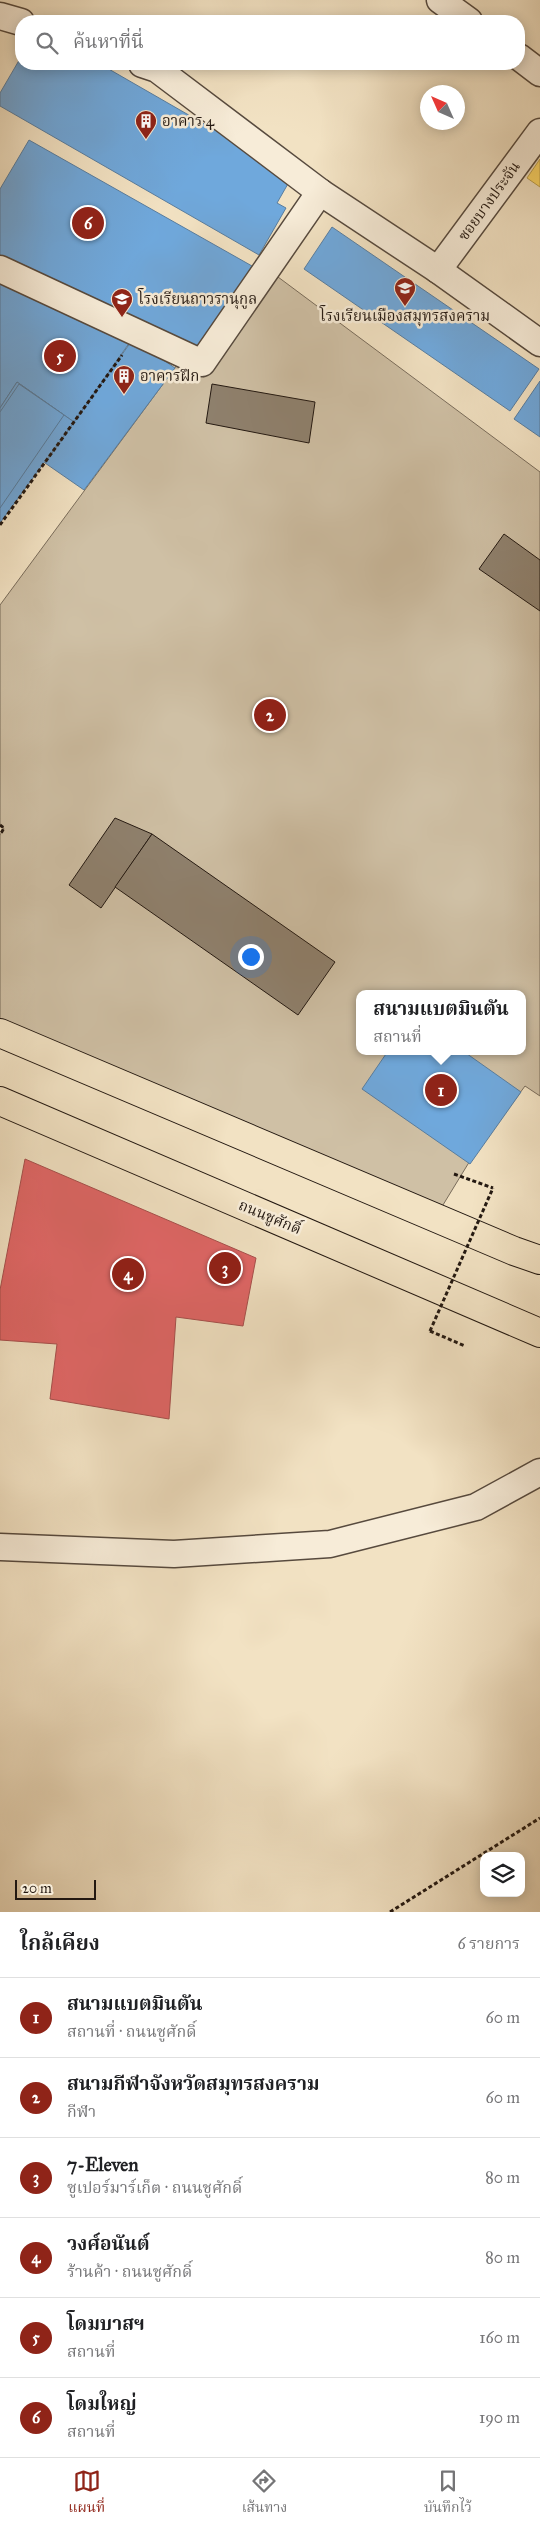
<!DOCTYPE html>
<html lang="th">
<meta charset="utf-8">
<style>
:root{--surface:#fff;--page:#f2f2f2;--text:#202124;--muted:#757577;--line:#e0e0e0;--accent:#8f2418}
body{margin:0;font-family:"IM FELL Great Primer","Noto Serif Thai",serif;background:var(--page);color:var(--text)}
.controls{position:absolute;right:15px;bottom:15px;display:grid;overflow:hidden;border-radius:10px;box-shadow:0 2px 12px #0003}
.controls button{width:45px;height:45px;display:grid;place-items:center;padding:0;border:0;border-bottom:1px solid var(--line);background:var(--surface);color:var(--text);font:25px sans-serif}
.compass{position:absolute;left:420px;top:85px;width:45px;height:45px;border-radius:50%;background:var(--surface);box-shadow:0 2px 12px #0003;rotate:315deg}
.scale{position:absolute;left:15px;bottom:12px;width:81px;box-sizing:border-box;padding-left:5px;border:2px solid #231811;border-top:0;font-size:14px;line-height:18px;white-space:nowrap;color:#231811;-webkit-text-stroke:4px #f7ecd8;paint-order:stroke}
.you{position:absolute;left:250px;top:956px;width:18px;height:18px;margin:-12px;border:4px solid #fff;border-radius:50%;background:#1a73e8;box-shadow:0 0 0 8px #1a73e833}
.badge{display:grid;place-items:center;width:32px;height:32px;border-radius:50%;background:var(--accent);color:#fff;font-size:16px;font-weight:700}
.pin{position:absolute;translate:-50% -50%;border:2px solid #fff;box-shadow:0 1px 5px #0006}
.popup{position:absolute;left:356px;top:990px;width:170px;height:65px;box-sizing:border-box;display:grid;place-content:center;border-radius:10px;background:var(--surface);filter:drop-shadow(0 1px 4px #0005);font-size:16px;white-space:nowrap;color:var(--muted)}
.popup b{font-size:19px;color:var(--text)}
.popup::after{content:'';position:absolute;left:50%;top:100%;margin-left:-10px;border:10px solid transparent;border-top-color:var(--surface)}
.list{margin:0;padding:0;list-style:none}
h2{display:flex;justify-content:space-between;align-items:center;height:65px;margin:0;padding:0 20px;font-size:21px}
h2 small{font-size:16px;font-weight:400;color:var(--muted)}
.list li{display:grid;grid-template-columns:32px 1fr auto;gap:15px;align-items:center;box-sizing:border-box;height:80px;padding:0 20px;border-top:1px solid var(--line)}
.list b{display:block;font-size:19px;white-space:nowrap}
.list p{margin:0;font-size:16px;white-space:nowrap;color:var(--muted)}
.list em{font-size:16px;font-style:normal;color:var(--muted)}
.icon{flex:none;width:28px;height:28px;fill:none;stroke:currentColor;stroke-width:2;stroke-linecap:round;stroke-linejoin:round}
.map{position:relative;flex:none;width:540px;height:1912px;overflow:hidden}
.search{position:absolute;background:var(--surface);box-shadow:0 2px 12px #0003;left:15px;right:15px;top:15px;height:55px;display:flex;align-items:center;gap:12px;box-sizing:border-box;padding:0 18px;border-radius:20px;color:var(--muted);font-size:19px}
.sheet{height:545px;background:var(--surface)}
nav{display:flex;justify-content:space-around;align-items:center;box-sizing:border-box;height:70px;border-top:1px solid var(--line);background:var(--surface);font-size:14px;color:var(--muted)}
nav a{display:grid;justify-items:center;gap:2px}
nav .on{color:var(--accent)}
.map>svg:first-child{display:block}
</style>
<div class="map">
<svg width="540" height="1912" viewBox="0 0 540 1912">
<rect width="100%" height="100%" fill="#f2e2c3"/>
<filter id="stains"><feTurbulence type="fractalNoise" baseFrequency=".004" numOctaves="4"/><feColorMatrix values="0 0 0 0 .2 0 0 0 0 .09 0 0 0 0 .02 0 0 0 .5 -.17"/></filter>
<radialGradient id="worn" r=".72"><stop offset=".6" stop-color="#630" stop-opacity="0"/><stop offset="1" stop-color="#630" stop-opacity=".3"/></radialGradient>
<path fill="#cfc0a5" stroke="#796c5b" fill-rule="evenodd" d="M274,274l266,198v624l-15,-10 -57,78 -33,54 -435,-185v-198l4,-7 -4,-3v-220l180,-244 24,16zM360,994h162v57h-162z"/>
<path fill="#ffd966" stroke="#bd9f4c" d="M540,159v28l-13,-9z"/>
<path fill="#e06666" stroke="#a74f4c" d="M25,1159l231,99 -13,68 -67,-9 -7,102 -119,-20 7,-55 -57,-4v-50z"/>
<g fill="#6fa8dc" stroke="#587d9f">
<path d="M21,57v7h79l193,111 -16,28 9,5 -27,47 -259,-149v-13z"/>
<path d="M29,140l223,126 -54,95 -198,-105v-67z"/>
<path d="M332,227l207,142 -29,42 -206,-142z"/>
<path d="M0,268l139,61 -65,93 -57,-40 -17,26z"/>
<path d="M133,339l42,29 -91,122 -39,-27z"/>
<path d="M540,381v56l-26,-18z"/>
<path d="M17,382l57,40 -74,101v-115z"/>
<path d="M19,384l45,31 -64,93v-96z"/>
<path d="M388,1051h75l58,41 -51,72 -108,-75z"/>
</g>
<g fill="#8f816e" stroke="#231811">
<path d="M212,384l103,18 -6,41 -103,-20z"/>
<path d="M504,534l36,26v51l-61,-42z"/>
<path d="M115,818l37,16 -51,74 -32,-23z"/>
<path d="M152,834l183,128 -37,53 -183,-128z"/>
</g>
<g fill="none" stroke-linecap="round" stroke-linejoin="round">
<g stroke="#574a3e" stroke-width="29">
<g id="minor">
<path d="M440,0l29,21"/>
<path d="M0,16l21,6"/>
<path d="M519,57l21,16"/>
<path d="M142,64l15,5 163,123 118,78 102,73"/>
<path d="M0,269l202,94 118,-171"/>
<path d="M438,270l102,-138"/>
<path d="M0,1547l174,7 156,-10 146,-37 64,-35"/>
</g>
</g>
<g stroke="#231811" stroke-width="30">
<g id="major">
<path d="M0,1033l514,218 26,9"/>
<path d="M0,1101l540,232"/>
</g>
</g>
<g stroke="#231811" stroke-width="3" stroke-dasharray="4 2.5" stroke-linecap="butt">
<path d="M0,525l122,-170"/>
<path d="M0,825l4,3 -4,7"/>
<path d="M454,1174l39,14"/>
<path d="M430,1331l35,15"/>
<path d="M390,1912l150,-94"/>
</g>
<use href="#minor" stroke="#f7ecd8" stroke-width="26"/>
<use href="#major" stroke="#f2e2c3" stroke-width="28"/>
<path stroke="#231811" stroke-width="3" stroke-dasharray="4 2.5" stroke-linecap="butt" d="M430,1331l63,-143"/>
</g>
<defs>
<g id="building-pin" transform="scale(1.125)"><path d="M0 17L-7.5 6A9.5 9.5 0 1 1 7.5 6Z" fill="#8f2418" stroke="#f7ecd8"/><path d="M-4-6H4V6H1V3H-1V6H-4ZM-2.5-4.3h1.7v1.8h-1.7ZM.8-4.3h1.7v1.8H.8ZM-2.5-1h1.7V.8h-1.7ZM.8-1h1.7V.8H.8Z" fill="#fff"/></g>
<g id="school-pin" transform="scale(1.125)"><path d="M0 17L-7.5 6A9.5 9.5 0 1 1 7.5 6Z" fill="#8f2418" stroke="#f7ecd8"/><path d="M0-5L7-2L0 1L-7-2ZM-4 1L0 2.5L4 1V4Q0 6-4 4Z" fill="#fff"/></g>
</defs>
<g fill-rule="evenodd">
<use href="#building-pin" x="146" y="121"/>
<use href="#school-pin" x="405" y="288"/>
<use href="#school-pin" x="122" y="299"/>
<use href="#building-pin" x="124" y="376"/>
</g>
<g text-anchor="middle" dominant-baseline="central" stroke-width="5" stroke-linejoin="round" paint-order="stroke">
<g font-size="15" fill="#231811" stroke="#f7ecd8" text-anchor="start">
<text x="162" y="121">อาคาร 4</text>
<text x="138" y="299">โรงเรียนถาวรานุกูล</text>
<text x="405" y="316" text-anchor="middle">โรงเรียนเมืองสมุทรสงคราม</text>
<text x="140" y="376">อาคารฝึก</text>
</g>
<g font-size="15" fill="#231811" stroke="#f7ecd8">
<text transform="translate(489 201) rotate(-54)">ซอยบางประจัน</text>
<text transform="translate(270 1217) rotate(23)">ถนนชูศักดิ์</text>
</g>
</g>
<rect width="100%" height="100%" filter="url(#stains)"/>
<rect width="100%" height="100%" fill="url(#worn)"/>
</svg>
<div class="controls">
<button><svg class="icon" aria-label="layers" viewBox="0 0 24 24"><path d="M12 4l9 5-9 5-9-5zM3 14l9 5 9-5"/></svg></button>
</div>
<svg class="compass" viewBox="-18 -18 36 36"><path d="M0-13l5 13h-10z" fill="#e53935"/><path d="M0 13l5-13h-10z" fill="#757577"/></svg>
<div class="scale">20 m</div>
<div class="you"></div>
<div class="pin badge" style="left:441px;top:1090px">1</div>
<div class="popup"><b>สนามแบตมินตัน</b>สถานที่</div>
<div class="pin badge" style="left:270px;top:715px">2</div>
<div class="pin badge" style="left:225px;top:1268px">3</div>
<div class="pin badge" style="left:128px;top:1274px">4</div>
<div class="pin badge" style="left:60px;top:356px">5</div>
<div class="pin badge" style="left:88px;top:223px">6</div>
<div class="search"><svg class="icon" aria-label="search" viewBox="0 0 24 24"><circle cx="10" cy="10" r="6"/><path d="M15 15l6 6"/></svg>ค้นหาที่นี่</div>
</div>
<section class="sheet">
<h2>ใกล้เคียง<small>6 รายการ</small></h2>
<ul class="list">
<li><span class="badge">1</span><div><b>สนามแบตมินตัน</b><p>สถานที่ · ถนนชูศักดิ์</p></div><em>60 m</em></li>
<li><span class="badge">2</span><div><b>สนามกีฬาจังหวัดสมุทรสงคราม</b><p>กีฬา</p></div><em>60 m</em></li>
<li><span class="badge">3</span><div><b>7-Eleven</b><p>ซูเปอร์มาร์เก็ต · ถนนชูศักดิ์</p></div><em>80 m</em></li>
<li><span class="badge">4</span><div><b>วงศ์อนันต์</b><p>ร้านค้า · ถนนชูศักดิ์</p></div><em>80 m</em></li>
<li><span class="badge">5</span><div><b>โดมบาสฯ</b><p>สถานที่</p></div><em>160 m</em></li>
<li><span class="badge">6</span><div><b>โดมใหญ่</b><p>สถานที่</p></div><em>190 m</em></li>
</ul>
</section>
<nav>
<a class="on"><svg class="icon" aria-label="map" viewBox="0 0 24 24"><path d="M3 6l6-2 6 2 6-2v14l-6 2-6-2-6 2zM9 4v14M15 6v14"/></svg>แผนที่</a>
<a><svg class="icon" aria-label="directions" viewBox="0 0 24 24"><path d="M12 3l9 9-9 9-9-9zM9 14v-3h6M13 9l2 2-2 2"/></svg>เส้นทาง</a>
<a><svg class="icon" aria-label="saved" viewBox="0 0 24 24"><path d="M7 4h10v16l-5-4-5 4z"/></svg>บันทึกไว้</a>
</nav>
